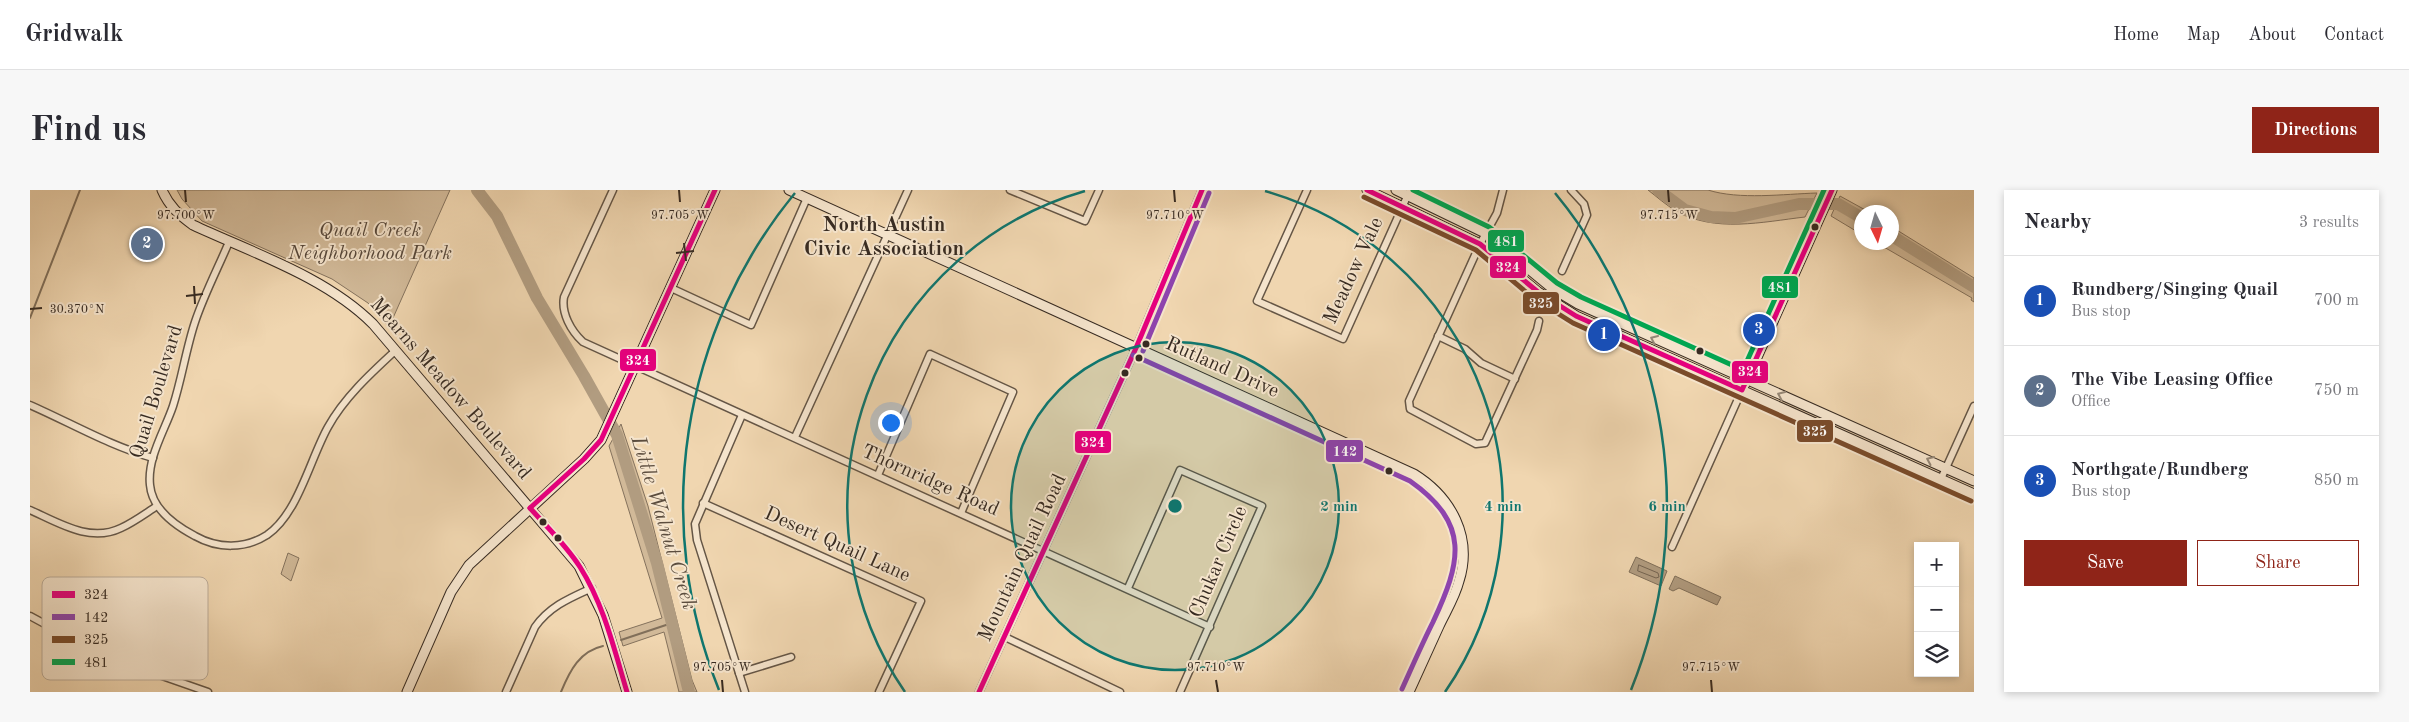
<!DOCTYPE html>
<meta charset="utf-8">
<style>
:root{--surface:#fff;--page:#f7f7f7;--text:#2b2b33;--muted:#7c7c81;--line:#e1e1e2;--accent:#8f2418}
body{margin:0;font-family:"Old Standard TT",serif;background:var(--page);color:var(--text)}
.controls{position:absolute;right:15px;bottom:15px;display:grid;overflow:hidden;border-radius:0px;box-shadow:0 2px 8px #0003}
.controls button{width:45px;height:45px;display:grid;place-items:center;padding:0;border:0;border-bottom:1px solid var(--line);background:var(--surface);color:var(--text);font:25px sans-serif}
.compass{position:absolute;left:1824px;top:15px;width:45px;height:45px;border-radius:50%;background:var(--surface);box-shadow:0 2px 8px #0003;rotate:175deg}
.you{position:absolute;left:860px;top:232px;width:18px;height:18px;margin:-12px;border:4px solid #fff;border-radius:50%;background:#1a73e8;box-shadow:0 0 0 8px #1a73e833}
.badge{display:grid;place-items:center;width:32px;height:32px;border-radius:50%;background:var(--accent);color:#fff;font-size:16px;font-weight:700}
.pin{position:absolute;translate:-50% -50%;border:2px solid #fff;box-shadow:0 1px 5px #0006}
.list{margin:0;padding:0;list-style:none}
h2{display:flex;justify-content:space-between;align-items:center;height:65px;margin:0;padding:0 20px;font-size:21px}
h2 small{font-size:16px;font-weight:400;color:var(--muted)}
.list li{display:grid;grid-template-columns:32px 1fr auto;gap:15px;align-items:center;box-sizing:border-box;height:90px;padding:0 20px;border-top:1px solid var(--line)}
.list b{display:block;font-size:19px;white-space:nowrap}
.list p{margin:0;font-size:16px;white-space:nowrap;color:var(--muted)}
.list em{font-size:16px;font-style:normal;color:var(--muted)}
.actions{display:flex;gap:10px;padding:15px 20px}
.actions a{flex:1;padding:11px 0;border:1px solid var(--accent);border-radius:0px;text-align:center;font-size:18px;color:var(--accent)}
.actions .main{background:var(--accent);color:#fff}
.icon{flex:none;width:28px;height:28px;fill:none;stroke:currentColor;stroke-width:2;stroke-linecap:round;stroke-linejoin:round}
.map{position:relative;flex:none;width:1944px;height:502px;overflow:hidden;border-radius:0px}
header{display:flex;align-items:center;gap:30px;box-sizing:border-box;height:70px;padding:0 25px;background:var(--surface);border-bottom:1px solid var(--line)}
header strong{font-size:24px}
nav{display:flex;gap:28px;margin-inline-start:auto;font-size:18px}
.intro{display:flex;align-items:center;justify-content:space-between;box-sizing:border-box;height:120px;padding:0 30px}
h1{margin:0;font-size:35px}
.button{padding:12px 22px;border-radius:0px;background:var(--accent);color:#fff;font-size:18px;font-weight:700}
main{display:flex;gap:30px;padding:0 30px}
aside{flex:1;background:var(--surface);border-radius:0px;box-shadow:0 2px 8px #0003}
.map>svg:first-child{display:block}
</style>
<header>
<strong>Gridwalk</strong>
<nav><a>Home</a><a>Map</a><a>About</a><a>Contact</a></nav>
</header>
<div class="intro"><h1>Find us</h1><a class="button">Directions</a></div>
<main>
<div class="map">
<svg width="1944" height="502" viewBox="0 0 1944 502">
<rect width="100%" height="100%" fill="#f0d6b0"/>
<filter id="stains"><feTurbulence type="fractalNoise" baseFrequency=".004" numOctaves="4"/><feColorMatrix values="0 0 0 0 .2 0 0 0 0 .09 0 0 0 0 .02 0 0 0 .5 -.17"/></filter>
<radialGradient id="worn" r=".72"><stop offset=".6" stop-color="#630" stop-opacity="0"/><stop offset="1" stop-color="#630" stop-opacity=".3"/></radialGradient>
<g fill="#d1b998" stroke="#84725d">
<path d="M147,0h273l-61,137 -21,-24 -36,-24 -130,-58 -20,-22z"/>
<path d="M1618,0h60c31,10 76,4 109,3l-12,24c-43,5 -90,16 -129,-6 -10,-6 -19,-14 -28,-21z"/>
<path d="M1810,6l29,16h-7l-1,22 -30,-18z"/>
<path d="M1862,37l82,51v24l-3,-2 1,-2 -95,-55 15,-1z"/>
<path d="M591,234l27,82 44,174 5,12h-18l-15,-60 -41,14 -4,-14 43,-14 -53,-172z"/>
<path d="M258,363l11,5 -8,23 -10,-7z"/>
</g>
<g fill="#b19c80" stroke="#806f5a">
<path d="M1606,367l31,14 -6,15 -32,-14z"/>
<path d="M1645,386l46,21 -4,8 -38,-17 -6,3 -4,-2z"/>
</g>
<g fill="none" stroke-linecap="round" stroke-linejoin="round">
<path stroke="#746451" stroke-width="1" d="M1609,375l19,8 1,4 -3,1 -18,-7z"/>
<g stroke="#806f5a" stroke-width="2">
<path d="M0,128l50,-128"/>
<path d="M591,450l51,-17"/>
<path d="M531,502c9,-22 19,-41 42,-46"/>
</g>
<g stroke="#b19c80" stroke-width="12">
<path d="M447,0l20,26 40,82 47,78 33,59 40,128 32,129"/>
<path d="M1628,0l27,20 26,7 24,1 64,-14h39l24,14"/>
<path d="M1862,46l82,51"/>
</g>
<g stroke="#655646" stroke-width="9">
<g id="street">
<path d="M583,0l-49,107c-3,16 7,34 19,45l627,285"/>
<path d="M980,0l75,31 14,-31"/>
<path d="M1277,0l-50,111 86,38 67,-149"/>
<path d="M1473,0l-6,23 -17,31 -71,157 1,8 66,35 9,-1 52,-113 2,-9"/>
<path d="M199,52c-11,26 -25,53 -34,80 -9,27 -13,56 -22,84 -8,24 -26,52 -23,79 2,24 26,41 45,51 23,13 50,13 72,-1 31,-21 43,-76 61,-108 16,-29 42,-53 67,-76"/>
<path d="M1532,81l25,-56 -3,-11 -13,-14"/>
<path d="M641,98l80,37 56,-127"/>
<path d="M1408,146l27,13 16,14 34,16"/>
<path d="M0,215c41,18 80,41 123,53"/>
<path d="M712,225l-47,109 2,16 48,152"/>
<path d="M765,247l113,-247"/>
<path d="M848,285l52,-121 83,38 -52,121"/>
<path d="M1911,289l33,-73"/>
<path d="M673,313l218,98 -42,91"/>
<path d="M0,320c29,13 60,33 91,18 13,-6 25,-15 36,-22"/>
<path d="M1642,357l70,-157"/>
<path d="M1098,398l52,-118 82,36 -82,186"/>
<path d="M0,426l72,39 106,37"/>
<path d="M975,447l115,55"/>
<path d="M709,483l52,-16"/>
<path d="M476,502l29,-65c15,-21 35,-29 57,-39"/>
<path d="M949,502l157,-344 66,-158"/>
</g>
</g>
<g stroke="#372b22" stroke-width="11">
<g id="secondary">
<path d="M132,0c7,16 17,25 31,35 60,28 133,52 180,99l206,242 24,49 24,77"/>
<path d="M759,0l625,284c37,23 59,63 45,107 -4,16 -13,30 -20,45 -10,22 -20,44 -30,66"/>
<path d="M1337,0l113,54 58,48 38,24 398,178"/>
<path d="M1366,0l89,43 68,56 25,15 396,177"/>
<path d="M1715,194l87,-194"/>
<path d="M377,502l44,-100 18,-27 115,-106 17,-19 114,-250"/>
</g>
</g>
<use href="#street" stroke="#f5e4cc" stroke-width="6"/>
<use href="#secondary" stroke="#f5e4cc" stroke-width="9"/>
<g stroke="#f5e4cc" stroke-width="9">
<g id="bus-1">
<path d="M1337,0l113,54 58,48 38,24 166,74 90,-200"/>
<path d="M500,318l54,-49 17,-19 114,-250"/>
<path d="M500,318c17,19 36,37 50,59 24,38 34,82 47,125"/>
<path d="M949,502l157,-344 66,-158"/>
</g>
</g>
<g stroke="#f5e4cc" stroke-width="9">
<g id="bus-2">
<path d="M1113,161l66,-158"/>
<path d="M1103,165l277,126c61,43 51,81 23,141 -11,22 -21,45 -31,67"/>
</g>
</g>
<g stroke="#f5e4cc" stroke-width="9">
<path id="bus-3" d="M1334,7l112,53 57,48 40,25 398,178"/>
</g>
<g stroke="#f5e4cc" stroke-width="9">
<path id="bus-4" d="M1383,0l76,37 68,56 24,14 162,73 81,-180"/>
</g>
<use href="#bus-1" stroke="#e5007d" stroke-width="5"/>
<use href="#bus-2" stroke="#8e44ad" stroke-width="5"/>
<use href="#bus-3" stroke="#7a4b2a" stroke-width="5"/>
<use href="#bus-4" stroke="#00a651" stroke-width="5"/>
</g>
<defs><path id="oneway-chevron" d="M-2-3.5L2.5 0L-2 3.5" fill="none" stroke-width="1.6" stroke-linecap="round" stroke-linejoin="round" transform="scale(1.25)"/></defs>
<g stroke="#968877">
<use href="#oneway-chevron" transform="translate(1624 149) rotate(-156)"/>
<use href="#oneway-chevron" transform="translate(1751 205) rotate(-156)"/>
<use href="#oneway-chevron" transform="translate(1900 270) rotate(-156)"/>
</g>
<path fill="none" stroke="#372b22" stroke-width="2" d="M155,0l1,12M649,0l1,12M1144,0l1,12M1638,0l1,12M654,53l2,18M646,63l18,-2M164,96l1,18M156,106l17,-2M0,119l12,-1M692,490l1,12M1186,490l2,12M1681,490l1,12"/>
<circle cx="1145" cy="316" r="164" fill="#0f766e" fill-opacity=".12"/>
<g fill="none" stroke="#0f766e" stroke-width="2.5">
<circle cx="1145" cy="316" r="164"/>
<path d="M875 502A328 328 0 0 1 1055 1M1235 1A328 328 0 0 1 1415 502"/>
<path d="M689 500A492 492 0 0 1 765 3M1525 3A492 492 0 0 1 1601 500"/>
</g>
<g fill="#372b22" stroke="#f5e4cc" stroke-width="2">
<circle cx="1785" cy="37" r="4.5"/>
<circle cx="1116" cy="154" r="4.5"/>
<circle cx="1670" cy="161" r="4.5"/>
<circle cx="1109" cy="168" r="4.5"/>
<circle cx="1095" cy="183" r="4.5"/>
<circle cx="1359" cy="281" r="4.5"/>
<circle cx="513" cy="332" r="4.5"/>
<circle cx="528" cy="348" r="4.5"/>
</g>
<g text-anchor="middle" dominant-baseline="central" stroke-width="4" stroke-linejoin="round" paint-order="stroke">
<g font-size="20" font-style="italic" fill="#56473a" stroke="#f5e4cc">
<text x="340" y="41">Quail Creek<tspan x="340" dy="23">Neighborhood Park</tspan></text>
</g>
<g font-size="20" fill="#372b22" stroke="#f5e4cc">
<text transform="translate(1324 81) rotate(-65)">Meadow Vale</text>
<text transform="translate(1192 178) rotate(24)">Rutland Drive</text>
<text transform="translate(420 199) rotate(49)">Mearns Meadow Boulevard</text>
<text transform="translate(127 202) rotate(-73)">Quail Boulevard</text>
<text transform="translate(900 291) rotate(24)">Thornridge Road</text>
<text transform="translate(807 355) rotate(24)">Desert Quail Lane</text>
<text transform="translate(993 368) rotate(-65)">Mountain Quail Road</text>
<text transform="translate(1189 372) rotate(-67)">Chukar Circle</text>
</g>
<g font-size="21" font-weight="bold" fill="#372b22" stroke="#f5e4cc">
<text x="854" y="35">North Austin<tspan x="854" dy="24">Civic Association</tspan></text>
</g>
<g font-size="21" font-style="italic" fill="#5c4d3e" stroke="#f5e4cc">
<text transform="translate(633 333) rotate(73)">Little Walnut Creek</text>
</g>
</g>
<rect x="12" y="387" width="166" height="103" rx="8" fill="#f5e4cc" stroke="#bcac99" stroke-width="1"/>
<rect x="22" y="401" width="23" height="7" fill="#e5007d"/>
<rect x="22" y="424" width="23" height="6" fill="#8e44ad"/>
<rect x="22" y="446" width="23" height="7" fill="#7a4b2a"/>
<rect x="22" y="469" width="23" height="6" fill="#00a651"/>
<g font-size="14" fill="#372b22">
<text x="54" y="409">324</text>
<text x="54" y="432">142</text>
<text x="54" y="454">325</text>
<text x="54" y="477">481</text>
</g>
<g font-size="12" text-anchor="middle" fill="#372b22" stroke="#f5e4cc" stroke-width="4" stroke-linejoin="round" paint-order="stroke">
<text x="156" y="29">97.700°W</text>
<text x="650" y="29">97.705°W</text>
<text x="1145" y="29">97.710°W</text>
<text x="1639" y="29">97.715°W</text>
<text x="47" y="123">30.370°N</text>
<text x="692" y="481">97.705°W</text>
<text x="1186" y="481">97.710°W</text>
<text x="1681" y="481">97.715°W</text>
</g>
<circle cx="1145" cy="316" r="8" fill="#0f766e" stroke="#f5e4cc" stroke-width="2.5"/>
<g font-size="15" text-anchor="middle" font-weight="bold" fill="#0f766e" stroke="#f5e4cc" stroke-width="4" stroke-linejoin="round" paint-order="stroke">
<text x="1309" y="321">2 min</text>
<text x="1473" y="321">4 min</text>
<text x="1637" y="321">6 min</text>
</g>
<g stroke="#f5e4cc" stroke-width="2">
<rect x="1457" y="39" width="38" height="24" rx="5" fill="#00a651"/>
<rect x="1459" y="65" width="38" height="24" rx="5" fill="#e5007d"/>
<rect x="1731" y="85" width="38" height="24" rx="5" fill="#00a651"/>
<rect x="1492" y="101" width="38" height="24" rx="5" fill="#7a4b2a"/>
<rect x="589" y="158" width="38" height="24" rx="5" fill="#e5007d"/>
<rect x="1701" y="170" width="38" height="24" rx="5" fill="#e5007d"/>
<rect x="1766" y="229" width="38" height="24" rx="5" fill="#7a4b2a"/>
<rect x="1044" y="240" width="38" height="24" rx="5" fill="#e5007d"/>
<rect x="1295" y="249" width="39" height="24" rx="5" fill="#8e44ad"/>
</g>
<g font-size="14" text-anchor="middle" font-weight="bold" fill="#fff">
<text x="1476" y="56">481</text>
<text x="1478" y="82">324</text>
<text x="1750" y="102">481</text>
<text x="1511" y="118">325</text>
<text x="608" y="175">324</text>
<text x="1720" y="186">324</text>
<text x="1785" y="246">325</text>
<text x="1063" y="257">324</text>
<text x="1315" y="266">142</text>
</g>
<rect width="100%" height="100%" filter="url(#stains)"/>
<rect width="100%" height="100%" fill="url(#worn)"/>
</svg>
<div class="controls">
<button>+</button>
<button>−</button>
<button><svg class="icon" aria-label="layers" viewBox="0 0 24 24"><path d="M12 4l9 5-9 5-9-5zM3 14l9 5 9-5"/></svg></button>
</div>
<svg class="compass" viewBox="-18 -18 36 36"><path d="M0-13l5 13h-10z" fill="#e53935"/><path d="M0 13l5-13h-10z" fill="#7c7c81"/></svg>
<div class="you"></div>
<div class="pin badge" style="left:1574px;top:145px;background:#1a4fb4">1</div>
<div class="pin badge" style="left:117px;top:54px;background:#5c6f8a">2</div>
<div class="pin badge" style="left:1729px;top:140px;background:#1a4fb4">3</div>
</div>
<aside>
<h2>Nearby<small>3 results</small></h2>
<ul class="list">
<li><span class="badge" style="background:#1a4fb4">1</span><div><b>Rundberg/Singing Quail</b><p>Bus stop</p></div><em>700 m</em></li>
<li><span class="badge" style="background:#5c6f8a">2</span><div><b>The Vibe Leasing Office</b><p>Office</p></div><em>750 m</em></li>
<li><span class="badge" style="background:#1a4fb4">3</span><div><b>Northgate/Rundberg</b><p>Bus stop</p></div><em>850 m</em></li>
</ul>
<div class="actions"><a class="main">Save</a><a>Share</a></div>
</aside>
</main>
